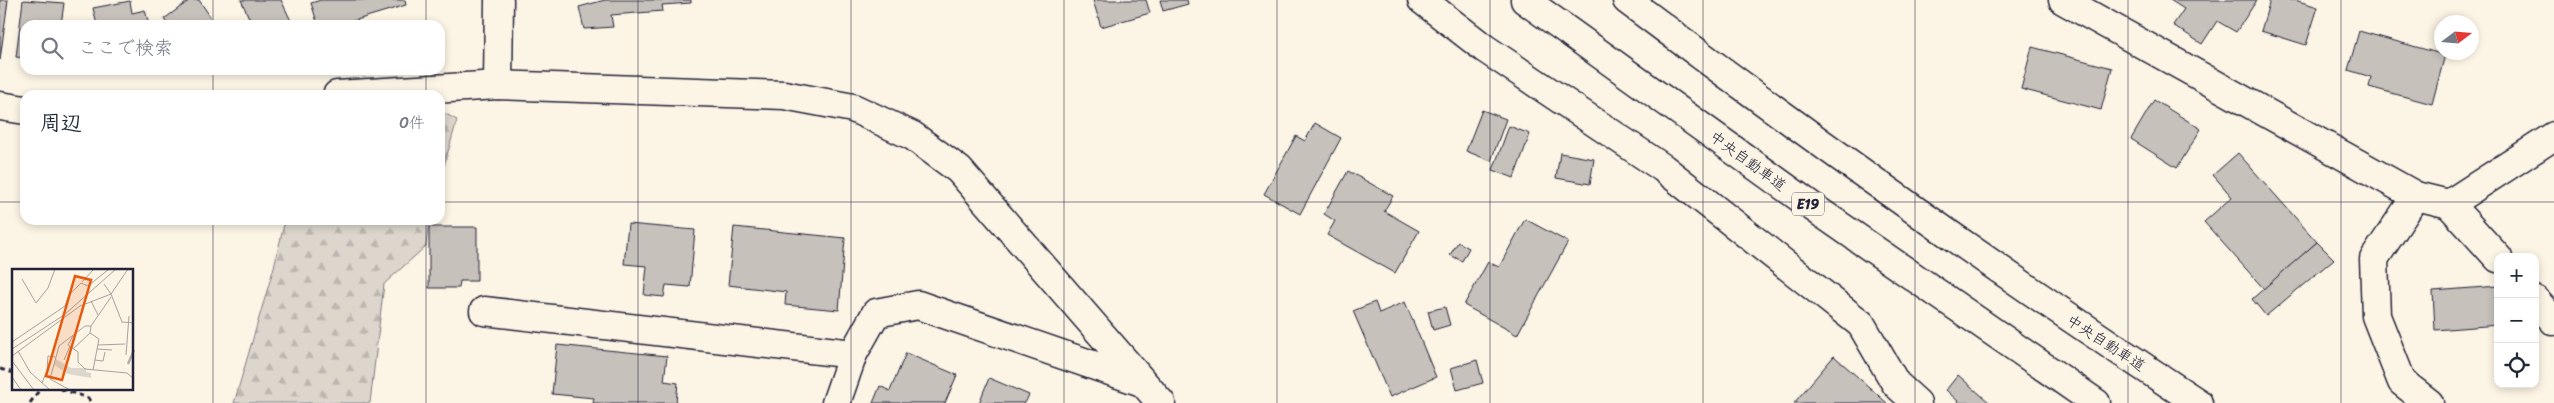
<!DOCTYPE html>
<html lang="ja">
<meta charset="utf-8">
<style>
:root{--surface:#fff;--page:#f6f6f7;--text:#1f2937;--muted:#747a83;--line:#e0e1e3}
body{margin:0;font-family:Sriracha,"Klee One",sans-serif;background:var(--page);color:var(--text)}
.controls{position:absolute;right:15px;bottom:15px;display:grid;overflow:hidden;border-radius:10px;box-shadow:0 2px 8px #0003}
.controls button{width:45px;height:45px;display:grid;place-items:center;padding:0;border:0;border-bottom:1px solid var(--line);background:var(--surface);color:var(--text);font:25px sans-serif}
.compass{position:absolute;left:2434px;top:15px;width:45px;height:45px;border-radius:50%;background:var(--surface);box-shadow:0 2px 8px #0003;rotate:74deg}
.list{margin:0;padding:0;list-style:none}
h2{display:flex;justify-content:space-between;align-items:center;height:65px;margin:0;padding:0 20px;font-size:21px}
h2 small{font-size:16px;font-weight:400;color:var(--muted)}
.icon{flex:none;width:28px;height:28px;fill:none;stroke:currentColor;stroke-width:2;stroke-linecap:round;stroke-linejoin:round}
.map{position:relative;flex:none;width:2554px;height:403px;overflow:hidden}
.search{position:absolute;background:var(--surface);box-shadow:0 2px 8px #0003;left:20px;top:20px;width:425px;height:55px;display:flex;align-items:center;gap:12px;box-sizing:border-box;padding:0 18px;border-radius:15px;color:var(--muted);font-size:19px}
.panel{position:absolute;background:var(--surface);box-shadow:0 2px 8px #0003;left:20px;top:90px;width:425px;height:135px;border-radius:15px}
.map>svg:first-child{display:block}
</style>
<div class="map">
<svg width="2554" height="403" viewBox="0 0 2554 403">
<defs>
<pattern id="forest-firs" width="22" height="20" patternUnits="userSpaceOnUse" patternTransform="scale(1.25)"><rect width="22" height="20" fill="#dcd6cc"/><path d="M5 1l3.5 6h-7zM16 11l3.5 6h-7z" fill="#bcb7b0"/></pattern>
</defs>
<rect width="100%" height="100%" fill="#fcf5e5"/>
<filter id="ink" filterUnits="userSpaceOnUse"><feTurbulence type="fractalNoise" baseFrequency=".02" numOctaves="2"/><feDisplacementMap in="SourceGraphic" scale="10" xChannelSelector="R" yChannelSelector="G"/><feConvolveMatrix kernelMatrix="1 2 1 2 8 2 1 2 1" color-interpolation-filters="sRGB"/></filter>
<g filter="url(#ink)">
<g fill="url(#forest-firs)" stroke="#7f7c84">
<path d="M440,111l17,9 -17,60z"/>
<path d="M285,220h144l-3,26 -42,38 -14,119h-136l40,-136z"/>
</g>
<g fill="#c6c1bb" stroke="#22223b">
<path d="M0,0h8l-8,60z"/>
<path d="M23,0l41,3 -3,22h-36v33l-9,-1z"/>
<path d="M190,0h9l17,25h-48l-4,-6z"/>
<path d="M241,0h40l12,25h-45l-2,-4 4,-1z"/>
<path d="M321,0h84l1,5 -66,20h-22l-7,-22z"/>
<path d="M605,0h86v3l-29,2 1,6 -52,4 2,12 -29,2 -5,-22z"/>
<path d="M1093,0h53l4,13 -49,14z"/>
<path d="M1160,0h27l1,4 -25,7z"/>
<path d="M2170,0h87l-21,32 -19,-11 -15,23 -29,-19 11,-16z"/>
<path d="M2270,0h25l23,7 -12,38 -45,-14z"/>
<path d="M130,1l2,12 13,-3 4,15h-52l-4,-17z"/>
<path d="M2359,31l86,24 -13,49 -63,-17 2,-10 -23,-7z"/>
<path d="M2032,47l80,21 -11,42 -80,-21z"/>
<path d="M2154,100l47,29 -24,39 -46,-29z"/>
<path d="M1482,110l24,9 -15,42 -25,-10z"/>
<path d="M1315,123l26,15 -41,76 -36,-20 32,-58 9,5z"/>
<path d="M1509,126l21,8 -16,44 -21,-8z"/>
<path d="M1560,153l34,6 -4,25 -34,-6z"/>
<path d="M2238,153l79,89 -53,47 -60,-67 28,-25 -19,-22z"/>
<path d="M1348,171l45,25 -9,15 35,20 -24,42 -68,-38 8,-14 -11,-7z"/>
<path d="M1525,219l43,23 -51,93 -53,-30 24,-43 11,5z"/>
<path d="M628,224l67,6 -5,57 -24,-2 -2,12 -20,-2 3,-29 -23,-2z"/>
<path d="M429,227h48v54h-17l-1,7h-30z"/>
<path d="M734,227l111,11 -6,72 -54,-5 1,-13 -58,-7z"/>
<path d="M1458,242l11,6 -7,13 -12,-6z"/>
<path d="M2317,242l17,17 -68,57 -14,-17z"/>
<path d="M2498,286v39l-63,5 -2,-39z"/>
<path d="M1375,302l4,11 26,-11 31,75 -46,20 -37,-86z"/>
<path d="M1445,307l5,18 -17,5 -5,-19z"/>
<path d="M557,345l110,11 -3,25 14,2 -2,20h-83l1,-5 -42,-4z"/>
<path d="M906,353l51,22 -12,28h-72l7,-17 10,5z"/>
<path d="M1834,356l53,47h-93z"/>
<path d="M1477,360l6,23 -26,7 -6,-22z"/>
<path d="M1958,375l32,28h-30l-14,-13z"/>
<path d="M989,378l40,17 -4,8h-46z"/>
</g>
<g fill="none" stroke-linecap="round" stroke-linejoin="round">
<g stroke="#22223b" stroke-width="31">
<g id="minor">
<path d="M1422,0l62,48 179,120 198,156 35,60 21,19"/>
<path d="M2063,0l353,196 -42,63 2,57 26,66 27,21"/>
<path d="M498,85l1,-85"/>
<path d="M337,95l161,-10 286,10 69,13 60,28 46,34 202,233"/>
<path d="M0,106l25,4"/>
<path d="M2416,196l33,8 105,-68"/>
<path d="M2449,204l49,54"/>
<path d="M2535,300l19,21"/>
<path d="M484,311l369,43"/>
<path d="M836,403l17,-49 23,-41 42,-8 224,77"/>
</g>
</g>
<g stroke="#22223b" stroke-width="31">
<g id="highway">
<path d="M1525,0l292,210 279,193"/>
<path d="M1627,0c186,140 376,275 571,403"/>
</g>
</g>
<g stroke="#22223b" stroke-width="3" stroke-dasharray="5 4" stroke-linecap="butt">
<path d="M0,369l14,4"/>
<path d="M61,389l27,9 3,5"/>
<path d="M30,403l10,-14"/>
</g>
<use href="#minor" stroke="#fcf5e5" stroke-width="28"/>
<use href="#highway" stroke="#fcf5e5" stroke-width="28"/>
</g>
</g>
<path fill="none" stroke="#22223b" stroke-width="1" stroke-opacity="0.55" d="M213,0v25M426,0v25M638,0v403M851,0v403M1064,0v403M1277,0v403M1490,0v403M1703,0v403M1915,0v403M2128,0v403M2341,0v403M213,70v25M426,70v25M0,202h25M440,202h2114M213,220v183M426,220v183"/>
<g text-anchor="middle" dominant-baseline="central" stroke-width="4.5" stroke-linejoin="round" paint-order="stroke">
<rect fill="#fcf5e5" stroke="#63616e" stroke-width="1" x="1792" y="192.5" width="32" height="23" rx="4"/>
<g font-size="14" font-weight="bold" fill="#22223b">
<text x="1808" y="204">E19</text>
</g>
<g font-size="15" fill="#22223b" stroke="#fcf5e5">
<text transform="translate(1748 161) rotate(36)">中央自動車道</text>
<text transform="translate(2106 343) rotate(33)">中央自動車道</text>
</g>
</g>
<g transform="translate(12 269)">
<rect width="121" height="121" fill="#fcf5e5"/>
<path d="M44,90l15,9h15v4l5,1v5l-23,-4 -14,-9z" fill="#dcd6cc"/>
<path fill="none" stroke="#b2adab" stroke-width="2.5" d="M116,95l6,-14"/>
<path fill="none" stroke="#a5a1a1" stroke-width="1" d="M10,10l14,24 12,-15 7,-19M70,13l12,-13M92,15l7,10 11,28 12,1M99,25l17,-25M79,32l7,14M61,67l-5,9 10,7v10l7,7 42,4 7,6M0,73l53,-36 4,-11 12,-12 7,3 21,-17M86,76l27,-1M0,80l52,-34 52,-46M61,80l17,-16M85,80l15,1M6,82l12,21 20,18M114,86l3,-39M0,87l68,-50 31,-12M52,91l6,-14M83,91l8,1 2,-9M0,92l22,29M81,101l6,-31 -9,-6 1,-7 20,-29M0,108l9,13M30,114l5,-13 1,-14 7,1M58,121l-20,-11 9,-33 26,-20h6"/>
<path fill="#e8590c" fill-opacity="0.15" stroke="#e8590c" stroke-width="2.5" d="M63,7l16,4 -29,100 -16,-4z"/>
<rect width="121" height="121" fill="none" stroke="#22223b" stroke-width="2.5"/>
</g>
</svg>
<div class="controls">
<button>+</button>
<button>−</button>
<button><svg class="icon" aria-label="locate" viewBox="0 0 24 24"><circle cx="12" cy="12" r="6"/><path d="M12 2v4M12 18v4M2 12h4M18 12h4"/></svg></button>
</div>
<svg class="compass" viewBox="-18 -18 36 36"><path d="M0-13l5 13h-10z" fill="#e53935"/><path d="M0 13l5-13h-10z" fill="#747a83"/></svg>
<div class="search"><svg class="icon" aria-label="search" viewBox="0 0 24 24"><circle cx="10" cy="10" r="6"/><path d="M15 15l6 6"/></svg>ここで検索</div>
<section class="panel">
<h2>周辺<small>0件</small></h2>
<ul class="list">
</ul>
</section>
</div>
